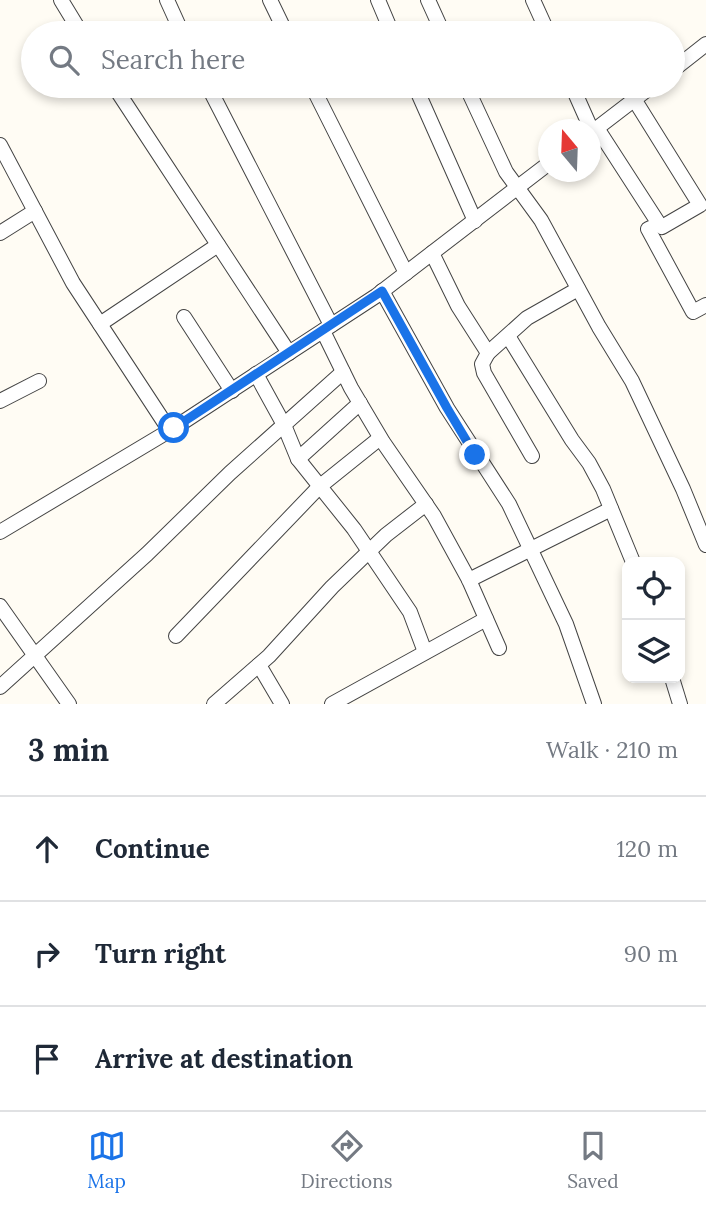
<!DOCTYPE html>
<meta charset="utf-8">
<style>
:root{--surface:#fff;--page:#f2f2f3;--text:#1f2937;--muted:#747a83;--line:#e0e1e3;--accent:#1a73e8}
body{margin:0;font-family:Lora,serif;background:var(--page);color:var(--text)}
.controls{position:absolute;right:21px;bottom:21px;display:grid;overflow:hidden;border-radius:14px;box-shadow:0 4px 10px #0003}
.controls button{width:63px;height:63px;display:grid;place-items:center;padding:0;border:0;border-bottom:2px solid var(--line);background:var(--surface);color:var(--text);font:35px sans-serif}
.compass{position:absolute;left:538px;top:119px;width:63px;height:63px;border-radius:50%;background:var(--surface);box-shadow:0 4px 10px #0003;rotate:341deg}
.stop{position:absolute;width:21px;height:21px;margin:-16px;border:5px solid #1a73e8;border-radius:50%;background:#fff}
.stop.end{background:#1a73e8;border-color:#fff;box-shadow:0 2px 7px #0008}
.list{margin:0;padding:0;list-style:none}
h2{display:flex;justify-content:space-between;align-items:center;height:91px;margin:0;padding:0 28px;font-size:30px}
h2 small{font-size:23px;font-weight:400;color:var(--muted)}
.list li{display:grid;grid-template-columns:46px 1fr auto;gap:21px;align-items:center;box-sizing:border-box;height:105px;padding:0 28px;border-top:2px solid var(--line)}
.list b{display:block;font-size:26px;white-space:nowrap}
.list em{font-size:23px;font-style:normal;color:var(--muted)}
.icon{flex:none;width:38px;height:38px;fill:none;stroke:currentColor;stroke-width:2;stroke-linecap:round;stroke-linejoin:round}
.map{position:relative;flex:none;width:706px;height:704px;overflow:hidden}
.search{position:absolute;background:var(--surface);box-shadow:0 4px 10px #0003;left:21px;right:21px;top:21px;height:77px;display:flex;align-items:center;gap:18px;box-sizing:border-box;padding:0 24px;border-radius:38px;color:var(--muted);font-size:26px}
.sheet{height:406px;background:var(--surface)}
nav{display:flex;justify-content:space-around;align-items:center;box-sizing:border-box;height:98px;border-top:2px solid var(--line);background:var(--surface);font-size:19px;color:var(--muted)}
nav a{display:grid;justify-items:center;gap:4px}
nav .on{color:var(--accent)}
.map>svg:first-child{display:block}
</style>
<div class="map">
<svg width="706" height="704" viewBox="0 0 706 704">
<rect width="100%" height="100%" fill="#fffcf4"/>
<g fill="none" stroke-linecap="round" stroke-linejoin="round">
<g stroke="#444" stroke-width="16">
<g id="minor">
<path d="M61,0l20,33"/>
<path d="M167,0l15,33"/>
<path d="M270,0l16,33"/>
<path d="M378,0l14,33"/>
<path d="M428,0l15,33"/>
<path d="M533,0l15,33"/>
<path d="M673,70l33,-26"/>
<path d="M114,86l175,267"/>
<path d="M208,86l123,239"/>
<path d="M312,86l94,187"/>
<path d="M415,86l60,135"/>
<path d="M466,86l40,86 35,48 58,107 33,54 51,108 23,56"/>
<path d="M572,86l20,45"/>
<path d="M634,99l66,106 -38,22 -3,-3"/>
<path d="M597,128l62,96 -11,5 45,83 13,-7"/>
<path d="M592,132l60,-46"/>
<path d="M0,145l73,138 97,148"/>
<path d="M0,233l35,-22"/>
<path d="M432,253l26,53 30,47 -6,11 2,9 48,83"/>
<path d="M382,291l65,117 62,96 57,120 28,80"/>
<path d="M184,317l48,74"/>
<path d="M100,324l118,-79"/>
<path d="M323,331l28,57 32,54 51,74 35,64 30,68"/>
<path d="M508,336l64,104 17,23 14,26 30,73"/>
<path d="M488,353l39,-35 51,-29"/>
<path d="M256,374l28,51 14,34 56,70 56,83 15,40"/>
<path d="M0,401l39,-20"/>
<path d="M298,459l62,-56"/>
<path d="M0,532l174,-104 202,-132 172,-132"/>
<path d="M469,580l142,-71"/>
<path d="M0,606l69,98"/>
<path d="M176,636l143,-149 61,-49"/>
<path d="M259,665l23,39"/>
<path d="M672,678l8,26"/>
<path d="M0,687l147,-133 83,-81 113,-101"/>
<path d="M214,704l55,-48 63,-69 54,-52 40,-31"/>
<path d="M332,704l154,-85"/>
</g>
</g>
<use href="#minor" stroke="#fff" stroke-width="14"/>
</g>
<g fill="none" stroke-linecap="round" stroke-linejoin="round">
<path stroke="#1a73e8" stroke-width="9" d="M174,428l208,-137 65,117 28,47"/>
</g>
</svg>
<div class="controls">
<button><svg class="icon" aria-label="locate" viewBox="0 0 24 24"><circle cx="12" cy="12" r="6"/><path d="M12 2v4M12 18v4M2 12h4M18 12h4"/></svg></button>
<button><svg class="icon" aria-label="layers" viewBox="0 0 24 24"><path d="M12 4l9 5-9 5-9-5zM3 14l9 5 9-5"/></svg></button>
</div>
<svg class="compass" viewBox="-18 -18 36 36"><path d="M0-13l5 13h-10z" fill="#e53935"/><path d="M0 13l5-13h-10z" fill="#747a83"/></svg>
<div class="stop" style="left:174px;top:428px"></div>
<div class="stop end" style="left:475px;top:455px"></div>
<div class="search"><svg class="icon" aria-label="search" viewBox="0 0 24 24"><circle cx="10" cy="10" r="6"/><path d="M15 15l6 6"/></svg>Search here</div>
</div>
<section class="sheet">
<h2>3 min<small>Walk · 210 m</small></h2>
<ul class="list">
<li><svg class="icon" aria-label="ahead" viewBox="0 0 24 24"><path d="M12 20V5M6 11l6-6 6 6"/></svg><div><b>Continue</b></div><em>120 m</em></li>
<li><svg class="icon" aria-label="right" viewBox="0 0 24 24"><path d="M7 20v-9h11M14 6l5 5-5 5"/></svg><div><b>Turn right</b></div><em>90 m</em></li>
<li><svg class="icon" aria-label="arrive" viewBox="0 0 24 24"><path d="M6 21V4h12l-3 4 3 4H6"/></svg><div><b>Arrive at destination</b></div></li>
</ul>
</section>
<nav>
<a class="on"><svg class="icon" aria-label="map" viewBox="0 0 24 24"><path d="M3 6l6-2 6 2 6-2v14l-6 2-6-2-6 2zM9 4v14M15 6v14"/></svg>Map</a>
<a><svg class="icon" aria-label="directions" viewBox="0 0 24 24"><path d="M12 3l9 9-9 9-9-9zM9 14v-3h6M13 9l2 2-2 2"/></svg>Directions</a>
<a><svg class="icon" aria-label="saved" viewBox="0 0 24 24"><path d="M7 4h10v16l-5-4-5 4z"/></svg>Saved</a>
</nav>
